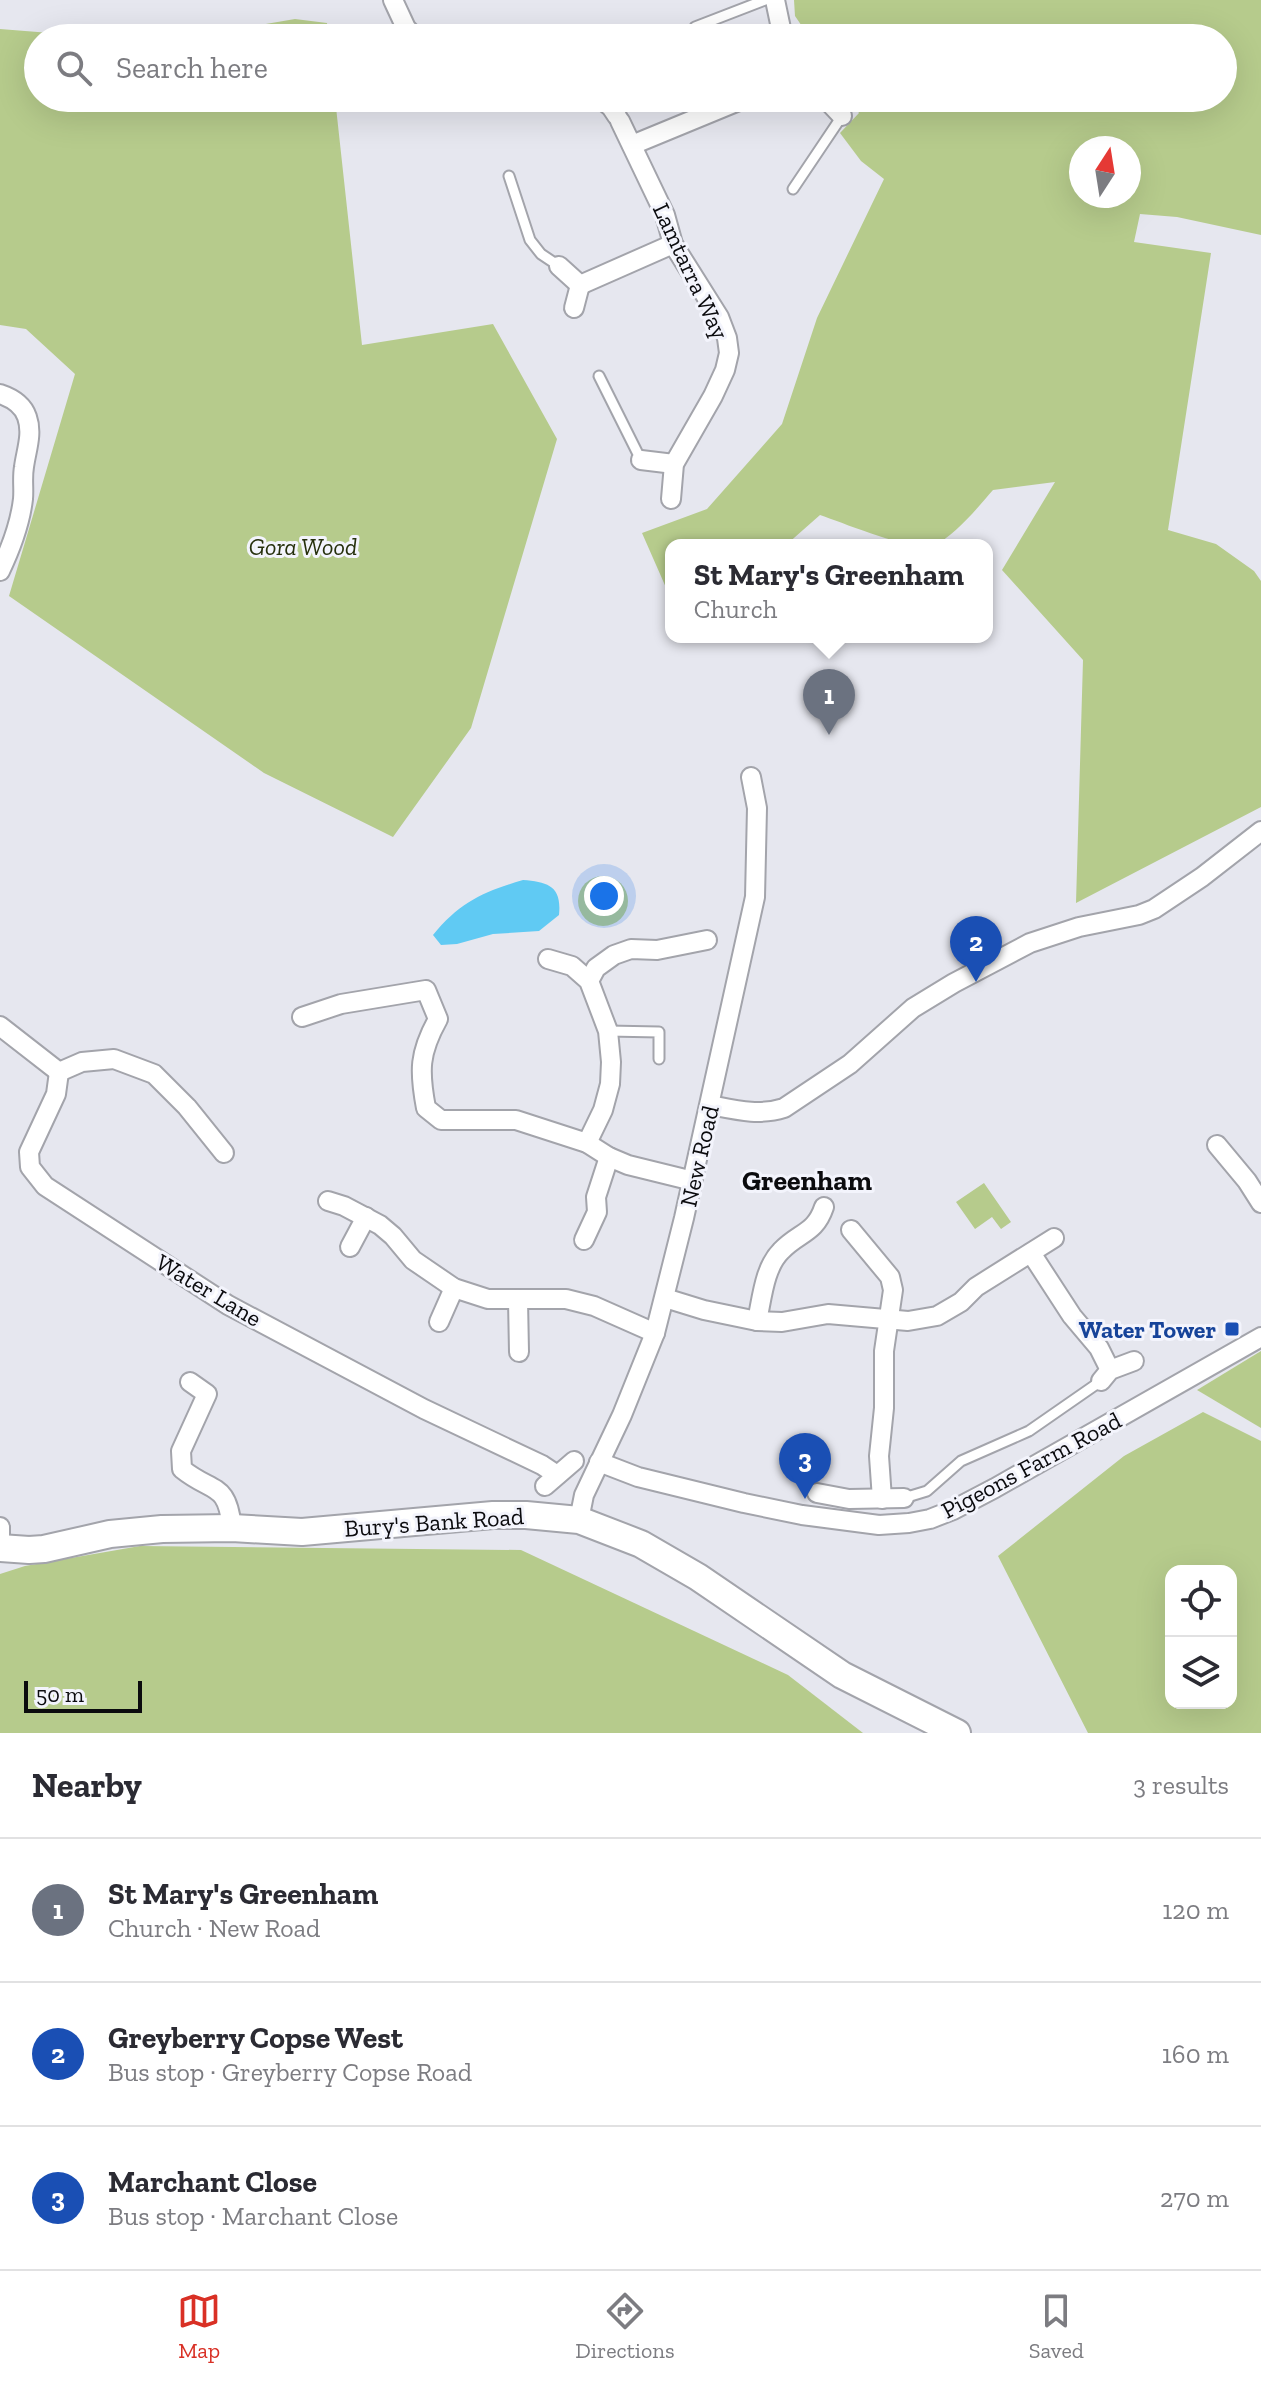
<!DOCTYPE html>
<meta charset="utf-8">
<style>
:root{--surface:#fff;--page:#f7f7f7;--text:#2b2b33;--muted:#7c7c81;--line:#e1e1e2;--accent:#d93025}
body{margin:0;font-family:"Zilla Slab",serif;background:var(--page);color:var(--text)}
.controls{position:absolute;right:24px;bottom:24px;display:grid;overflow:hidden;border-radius:16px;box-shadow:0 8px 32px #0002}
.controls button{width:72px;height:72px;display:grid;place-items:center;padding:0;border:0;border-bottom:2px solid var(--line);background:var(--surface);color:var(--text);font:40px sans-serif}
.compass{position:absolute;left:1069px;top:136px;width:72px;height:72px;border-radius:50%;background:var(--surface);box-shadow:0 8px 32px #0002;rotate:12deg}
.scale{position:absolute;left:24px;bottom:20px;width:118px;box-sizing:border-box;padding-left:8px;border:4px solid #0b0b0e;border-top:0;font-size:22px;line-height:28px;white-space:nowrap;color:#0b0b0e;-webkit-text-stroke:6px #f3f4fc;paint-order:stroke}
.you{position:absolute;left:604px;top:896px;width:28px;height:28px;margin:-20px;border:6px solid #fff;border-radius:50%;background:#1a73e8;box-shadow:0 0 0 12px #1a73e833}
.badge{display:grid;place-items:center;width:52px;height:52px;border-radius:50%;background:var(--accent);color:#fff;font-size:26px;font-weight:700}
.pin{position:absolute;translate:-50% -66px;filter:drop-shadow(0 2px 4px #0008)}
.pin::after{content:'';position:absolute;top:42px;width:28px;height:24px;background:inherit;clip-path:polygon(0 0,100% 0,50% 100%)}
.popup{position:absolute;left:665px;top:539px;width:328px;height:104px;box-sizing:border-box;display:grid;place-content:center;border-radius:16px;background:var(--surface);filter:drop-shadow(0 2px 6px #0005);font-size:26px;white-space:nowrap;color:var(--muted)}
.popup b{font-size:30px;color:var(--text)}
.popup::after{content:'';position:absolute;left:50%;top:100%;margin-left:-16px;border:16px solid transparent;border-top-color:var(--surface)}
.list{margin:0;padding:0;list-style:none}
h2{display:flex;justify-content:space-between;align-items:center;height:104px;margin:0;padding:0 32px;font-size:34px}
h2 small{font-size:26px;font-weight:400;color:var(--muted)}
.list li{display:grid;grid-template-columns:52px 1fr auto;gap:24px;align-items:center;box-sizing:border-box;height:144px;padding:0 32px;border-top:2px solid var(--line)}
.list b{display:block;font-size:30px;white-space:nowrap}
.list p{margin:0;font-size:26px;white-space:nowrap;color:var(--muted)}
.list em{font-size:26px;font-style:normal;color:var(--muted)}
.icon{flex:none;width:44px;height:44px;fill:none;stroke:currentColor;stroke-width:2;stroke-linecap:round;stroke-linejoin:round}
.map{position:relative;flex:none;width:1261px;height:1733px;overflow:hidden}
.search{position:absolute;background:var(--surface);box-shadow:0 8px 32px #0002;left:24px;right:24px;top:24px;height:88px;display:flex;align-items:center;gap:20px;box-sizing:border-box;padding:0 28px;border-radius:44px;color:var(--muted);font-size:30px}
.sheet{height:536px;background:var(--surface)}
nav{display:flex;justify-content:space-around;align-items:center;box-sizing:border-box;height:112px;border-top:2px solid var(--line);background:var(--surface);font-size:22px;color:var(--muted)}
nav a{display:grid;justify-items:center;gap:4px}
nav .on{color:var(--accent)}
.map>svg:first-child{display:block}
</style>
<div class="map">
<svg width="1261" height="1733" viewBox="0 0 1261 1733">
<rect width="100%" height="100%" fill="#e6e7ef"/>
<g fill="#b6cb8c" fill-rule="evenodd">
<path d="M794,0h467v235l-84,-18 -37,-3 -6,28 77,11 -43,277 48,14 38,27 7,10v226l-185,96 7,-243 -81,-90 53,-88 -62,8c-14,16 -39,47 -59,55 -22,7 -90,-22 -114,-30l-34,30h-115v54l-29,-66 65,-24 75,-85 35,-106 67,-139 -23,-18 -21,-28 19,-20 -10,-15h374v-60h-413l-15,-22zM1081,148h48v48h-48z"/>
<path d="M295,19l32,4 2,15h-144z"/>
<path d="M0,29l113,9h-75v60h297l27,247 131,-21 64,115 -86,289 -78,109 -129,-64 -255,-177 66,-222 -49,-45 -26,-4z"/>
<circle cx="603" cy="901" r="25"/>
<path d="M984,1183l27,39 -10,7 -9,-12 -17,12 -19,-27z"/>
<path d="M1261,1351v77l-64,-38z"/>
<path d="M1203,1412l58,29v292h-173l-90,-177 126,-100zM1171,1571h60v132h-60z"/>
<path d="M140,1546l381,4 267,125 75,58h-863v-159l25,-8z"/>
</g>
<path fill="#60caf3" d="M523,880c25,2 39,6 36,35l-20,16 -46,3 -36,10 -16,1 -8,-10c27,-33 50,-43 90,-55z"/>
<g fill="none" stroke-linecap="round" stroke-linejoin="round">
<g stroke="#a3a4ab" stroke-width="13">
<g id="lane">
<path d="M695,27l70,-27"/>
<path d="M509,176l21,64 11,14 18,12"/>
<path d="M793,189l49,-73"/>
<path d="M599,376l42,84"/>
<path d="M608,1031l51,1v27"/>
<path d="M904,1498l23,-7 34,-30 68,-30 72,-50"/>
</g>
</g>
<g stroke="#a3a4ab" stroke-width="22">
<g id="street">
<path d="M393,0l13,28 10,10"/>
<path d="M775,0l8,38"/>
<path d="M600,98l11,9 6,9"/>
<path d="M825,98l17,18"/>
<path d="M620,121l45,94 8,29 46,73 8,21 2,15 -4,17 -12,26 -39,68 -3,35"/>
<path d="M632,145l114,-47"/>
<path d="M559,266l21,19 93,-41"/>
<path d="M574,308l6,-23"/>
<path d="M0,394c12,4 23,11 27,23 6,17 -1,34 -3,50 -2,11 0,21 -1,32 -3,26 -12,49 -23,72"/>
<path d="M641,460l33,4"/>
<path d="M548,959l24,7 17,15 19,50 3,31 -1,22 -7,26 -16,33"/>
<path d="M589,981l7,-13 18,-13 17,-6 26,1 50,-10"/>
<path d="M302,1017l39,-13 85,-14 12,29c-19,34 -19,52 -12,89l15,12h75l71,23 22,14 19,8 65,16"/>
<path d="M0,1026l59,46"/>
<path d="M59,1072l-3,22 -27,58 1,15 15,19 183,119 196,104 118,56 15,10"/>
<path d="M59,1072l23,-10 32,-3 40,15 33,33 37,46"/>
<path d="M710,1105c26,5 49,11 74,3l66,-44 63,-56 41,-25 76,-40 49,-16 60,-12 15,-6 48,-32 59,-46"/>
<path d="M1217,1145l30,36 14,22"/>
<path d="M328,1201l16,5 36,19 13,11 20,24 41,28 34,11h78l28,7 61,27"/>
<path d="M851,1230l39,47 3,13 -9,61v57l-5,48 3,43"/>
<path d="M584,1240l13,-28 -1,-15 13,-40"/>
<path d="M350,1247l16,-30"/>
<path d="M1031,1253l41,63 27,32 11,22"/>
<path d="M665,1298l39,12 53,11 25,1 46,-8 80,7 29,-5 24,-14 15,-15 78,-49"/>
<path d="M518,1300l1,52"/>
<path d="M757,1321c5,-22 7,-53 24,-70 18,-19 34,-17 43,-44"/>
<path d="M439,1322l15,-34"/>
<path d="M1101,1381l9,-11 24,-9"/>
<path d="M190,1382l17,12 -26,57 1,18c31,25 45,12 50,59"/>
<path d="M599,1462l39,15 106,26 58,12 77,10 30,-2 21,-4 23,-9 42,-22 266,-151"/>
<path d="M545,1486l29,-25"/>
<path d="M817,1493l32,6 55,-1"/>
<path d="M579,1520l5,-25 38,-80 33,-82 29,-115 71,-321 2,-89 -6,-31"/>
<path d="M0,1527v10"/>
</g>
</g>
<g stroke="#a3a4ab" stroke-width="30">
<path id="secondary" d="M0,1548l29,2 15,-1 66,-15 52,-5 70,-1 70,4 191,-17h33l53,5 62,24 57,33 144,98 115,58"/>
</g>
<use href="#lane" stroke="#fff" stroke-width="9"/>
<use href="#street" stroke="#fff" stroke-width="18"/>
<use href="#secondary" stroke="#fff" stroke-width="26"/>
</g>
<rect fill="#1a4fb4" stroke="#f3f4fc" stroke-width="3" x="1224" y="1321" width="16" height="16" rx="4"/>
<g text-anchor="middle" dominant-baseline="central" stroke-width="6" stroke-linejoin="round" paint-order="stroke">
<g font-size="24" fill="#0b0b0e" stroke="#f3f4fc">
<text transform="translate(691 271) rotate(65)">Lamtarra Way</text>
<text transform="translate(699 1156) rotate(-77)">New Road</text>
<text transform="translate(209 1290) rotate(31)">Water Lane</text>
<text transform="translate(1031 1465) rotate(-28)">Pigeons Farm Road</text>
<text transform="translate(434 1522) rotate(-4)">Bury's Bank Road</text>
</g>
<g font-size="24" font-style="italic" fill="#26300c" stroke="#f3f4fc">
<text x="303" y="546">Gora Wood</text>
</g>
<g font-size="24" font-weight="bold" fill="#164399" stroke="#f3f4fc" text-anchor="end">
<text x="1216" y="1329">Water Tower</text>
</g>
<g font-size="28" font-weight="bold" fill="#0b0b0e" stroke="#f3f4fc">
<text x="807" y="1180">Greenham</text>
</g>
</g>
</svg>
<div class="controls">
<button><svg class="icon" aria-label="locate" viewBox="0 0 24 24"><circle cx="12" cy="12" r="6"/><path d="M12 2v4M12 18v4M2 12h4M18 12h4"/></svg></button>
<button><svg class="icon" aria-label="layers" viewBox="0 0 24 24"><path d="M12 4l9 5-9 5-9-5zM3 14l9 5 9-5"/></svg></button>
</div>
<svg class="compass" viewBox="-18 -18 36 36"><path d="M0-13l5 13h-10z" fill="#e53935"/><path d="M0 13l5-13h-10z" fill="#7c7c81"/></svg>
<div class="scale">50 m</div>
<div class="you"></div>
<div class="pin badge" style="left:829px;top:735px;background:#6b7280">1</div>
<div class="popup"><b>St Mary's Greenham</b>Church</div>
<div class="pin badge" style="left:976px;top:982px;background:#1a4fb4">2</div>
<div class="pin badge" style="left:805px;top:1499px;background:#1a4fb4">3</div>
<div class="search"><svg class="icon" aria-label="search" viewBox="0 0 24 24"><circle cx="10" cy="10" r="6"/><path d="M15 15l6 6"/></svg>Search here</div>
</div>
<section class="sheet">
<h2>Nearby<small>3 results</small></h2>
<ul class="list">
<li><span class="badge" style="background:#6b7280">1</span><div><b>St Mary's Greenham</b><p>Church · New Road</p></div><em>120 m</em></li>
<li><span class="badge" style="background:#1a4fb4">2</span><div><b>Greyberry Copse West</b><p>Bus stop · Greyberry Copse Road</p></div><em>160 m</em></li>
<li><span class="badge" style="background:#1a4fb4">3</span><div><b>Marchant Close</b><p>Bus stop · Marchant Close</p></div><em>270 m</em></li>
</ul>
</section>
<nav>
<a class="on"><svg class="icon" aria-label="map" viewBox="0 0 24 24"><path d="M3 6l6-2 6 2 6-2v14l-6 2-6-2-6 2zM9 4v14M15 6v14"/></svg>Map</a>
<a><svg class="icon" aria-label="directions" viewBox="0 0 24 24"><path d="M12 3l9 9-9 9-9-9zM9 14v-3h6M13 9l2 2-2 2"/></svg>Directions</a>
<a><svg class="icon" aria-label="saved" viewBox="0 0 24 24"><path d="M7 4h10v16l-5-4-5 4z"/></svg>Saved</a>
</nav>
